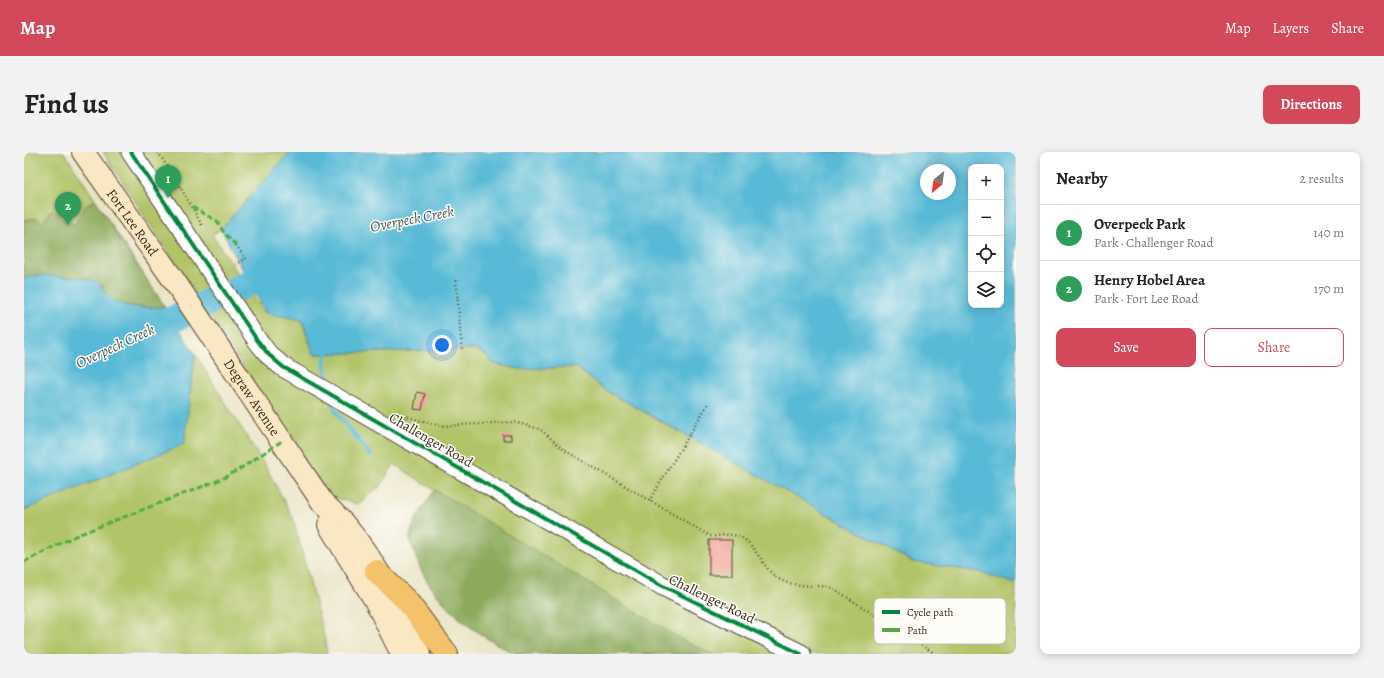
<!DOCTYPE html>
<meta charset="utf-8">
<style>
:root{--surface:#fff;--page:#f2f2f2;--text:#222;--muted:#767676;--line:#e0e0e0;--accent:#d1495b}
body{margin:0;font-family:Alegreya,serif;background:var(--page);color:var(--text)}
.controls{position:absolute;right:12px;top:12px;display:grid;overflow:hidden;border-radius:8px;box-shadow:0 2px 10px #0003}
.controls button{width:36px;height:36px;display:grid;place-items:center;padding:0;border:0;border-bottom:1px solid var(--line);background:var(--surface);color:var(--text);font:20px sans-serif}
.compass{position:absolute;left:896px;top:12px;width:36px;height:36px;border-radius:50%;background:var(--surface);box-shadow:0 2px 10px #0003;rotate:209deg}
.you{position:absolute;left:418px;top:193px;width:14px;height:14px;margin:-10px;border:3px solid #fff;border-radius:50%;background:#1a73e8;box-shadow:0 0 0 6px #1a73e833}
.badge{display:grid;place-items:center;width:26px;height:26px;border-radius:50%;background:var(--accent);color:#fff;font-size:13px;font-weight:700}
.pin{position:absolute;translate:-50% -33px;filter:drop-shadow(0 1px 2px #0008)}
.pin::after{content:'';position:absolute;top:21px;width:14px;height:12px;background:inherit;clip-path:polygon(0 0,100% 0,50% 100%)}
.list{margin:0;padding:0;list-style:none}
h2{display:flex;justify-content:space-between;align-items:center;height:52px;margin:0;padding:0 16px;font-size:17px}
h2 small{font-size:13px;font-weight:400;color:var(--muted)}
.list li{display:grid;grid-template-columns:26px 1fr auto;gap:12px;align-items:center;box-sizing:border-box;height:56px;padding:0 16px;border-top:1px solid var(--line)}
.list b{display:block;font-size:15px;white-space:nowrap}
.list p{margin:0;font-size:13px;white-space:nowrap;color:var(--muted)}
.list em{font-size:13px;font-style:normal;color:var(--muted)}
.actions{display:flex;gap:8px;padding:12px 16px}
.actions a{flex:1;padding:9px 0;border:1px solid var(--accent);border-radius:8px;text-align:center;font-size:14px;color:var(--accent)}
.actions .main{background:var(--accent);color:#fff}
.icon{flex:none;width:22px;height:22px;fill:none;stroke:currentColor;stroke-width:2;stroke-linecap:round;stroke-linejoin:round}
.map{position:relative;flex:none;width:992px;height:502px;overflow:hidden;border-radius:8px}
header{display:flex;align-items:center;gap:24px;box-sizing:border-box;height:56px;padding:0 20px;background:var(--accent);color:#fff}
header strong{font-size:19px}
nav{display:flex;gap:22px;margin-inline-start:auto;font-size:14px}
.intro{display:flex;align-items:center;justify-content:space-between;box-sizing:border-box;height:96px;padding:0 24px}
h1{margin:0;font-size:28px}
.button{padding:10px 18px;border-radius:8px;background:var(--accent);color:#fff;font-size:14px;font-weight:700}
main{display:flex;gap:24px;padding:0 24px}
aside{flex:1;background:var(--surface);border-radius:8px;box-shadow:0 2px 10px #0003}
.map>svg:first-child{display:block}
</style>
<header>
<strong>Map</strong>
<nav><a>Map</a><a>Layers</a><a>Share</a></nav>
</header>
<div class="intro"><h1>Find us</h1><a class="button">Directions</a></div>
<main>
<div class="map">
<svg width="992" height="502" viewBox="0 0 992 502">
<rect width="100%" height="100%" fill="#fdfcf7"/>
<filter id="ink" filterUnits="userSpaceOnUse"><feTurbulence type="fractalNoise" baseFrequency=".025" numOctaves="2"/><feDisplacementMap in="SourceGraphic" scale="8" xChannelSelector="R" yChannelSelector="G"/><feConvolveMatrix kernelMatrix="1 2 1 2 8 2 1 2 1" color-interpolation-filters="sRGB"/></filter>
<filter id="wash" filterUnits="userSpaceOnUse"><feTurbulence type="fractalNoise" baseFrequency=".012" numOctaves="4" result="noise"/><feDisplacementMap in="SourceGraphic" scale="16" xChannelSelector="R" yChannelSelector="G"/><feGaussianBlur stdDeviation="0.9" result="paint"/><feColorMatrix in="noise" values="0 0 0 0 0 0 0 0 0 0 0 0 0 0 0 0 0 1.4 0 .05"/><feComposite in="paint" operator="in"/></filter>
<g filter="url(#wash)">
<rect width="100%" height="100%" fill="#e9e3c3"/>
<g fill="#b1c467" stroke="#767742">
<path d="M0,0h40l101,155 -141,-27z"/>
<path d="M79,0h187l-69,77 -9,6 53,78 36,6 13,35 162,-5 9,5 9,10 26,5 56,-2 29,23 308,172 67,10 36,12v70h-499c-42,-18 -89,-55 -102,-100 -2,-5 -4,-10 -5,-15 0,-15 17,-37 25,-49l-41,-26 -14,22 -22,18 -23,-6 -22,-24z"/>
<path d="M171,202l72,115 26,49 32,122 2,14h-303v-144l160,-66z"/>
</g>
<g fill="#8caa5c" stroke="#646a3d">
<path d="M72,48l31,51 38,56c-16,1 -46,1 -58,-11 -2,-3 -4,-8 -5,-11l-74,-8 -4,3v-60l12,-2 7,4 9,-13 12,12 11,3 10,-18z"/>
<path d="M411,338l249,151 29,13h-196c-42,-18 -89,-55 -102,-100 -2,-5 -4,-10 -5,-15 0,-14 17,-38 25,-49z"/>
</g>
<g fill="#58bad6" stroke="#4a727a" fill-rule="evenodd">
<path d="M266,0h726v432l-36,-12 -67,-10 -308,-172 -29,-23 -56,2 -26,-5 -9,-10 -10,-5 -161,5 -12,-34 -36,-7 -45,-84zM947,15h30v138h-30zM902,18h24v24h-24z"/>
<path d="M18,123c15,2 38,1 52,6 9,3 8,10 14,15 13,13 40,12 57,11l30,47 -11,90 -160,66v-230l4,-3z"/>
</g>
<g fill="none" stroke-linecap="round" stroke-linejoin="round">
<g stroke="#58bad6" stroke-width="4.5">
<path d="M304,196l-4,14 6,26"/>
<path d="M309,251l3,9 35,44"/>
</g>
<path stroke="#58bad6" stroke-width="27" d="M116,183l142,-68"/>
</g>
<g id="blocks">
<g fill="#ee9689">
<path d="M393,240l8,2 -3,16 -8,-1z"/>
<rect x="479" y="283" width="8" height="5"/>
<rect x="685" y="388" width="23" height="35"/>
</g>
</g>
</g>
<g filter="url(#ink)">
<use href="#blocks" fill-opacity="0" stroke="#554637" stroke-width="1"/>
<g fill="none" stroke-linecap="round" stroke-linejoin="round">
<g stroke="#554637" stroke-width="21">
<path id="tertiary" d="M107,0l126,188 12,15 14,12 378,218 140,69"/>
</g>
<g stroke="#554637" stroke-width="24">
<g id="secondary">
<path id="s1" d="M59,0l90,127 150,224c44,39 73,98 96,151"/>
<path d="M305,373l46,75 27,54"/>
</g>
</g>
<g stroke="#554637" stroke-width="24">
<path id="motorway" d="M352,419l31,30 40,53"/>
</g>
<g stroke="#554637" stroke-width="2.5" stroke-dasharray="1 3" stroke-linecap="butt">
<path d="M134,0l27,43 17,30"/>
<path d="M212,93l10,14 -10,5"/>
<path d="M432,128l6,69"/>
<path d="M380,264l37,10 73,-4 26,7 24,21 146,86c7,1 15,-2 22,-1 24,2 29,36 49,45 16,8 35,4 52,8l102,66"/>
<path d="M625,349l59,-97"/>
</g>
<use href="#tertiary" stroke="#fff" stroke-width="19"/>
<use href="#secondary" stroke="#fae7c3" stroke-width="22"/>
<use href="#motorway" stroke="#f3c26a" stroke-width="22"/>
<g stroke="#55ab43" stroke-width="3" stroke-dasharray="6 3" stroke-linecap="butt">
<path d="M168,55l25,14 7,12 12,12"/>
<path d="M0,410l51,-26 147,-57 19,-11 41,-27"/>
</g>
<g stroke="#fdfcf7" stroke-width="6">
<path id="cycleway" d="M107,0l126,188 12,15 14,12 378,218 140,69"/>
</g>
<use href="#cycleway" stroke="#00873e" stroke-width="4"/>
</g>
</g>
<g text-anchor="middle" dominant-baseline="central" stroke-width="3" stroke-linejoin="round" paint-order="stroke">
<g font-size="14" fill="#3b2a1e" stroke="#fdfcf7">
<text stroke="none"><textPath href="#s1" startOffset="86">Fort Lee Road</textPath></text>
<text stroke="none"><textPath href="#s1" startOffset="298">Degraw Avenue</textPath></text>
<text transform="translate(407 288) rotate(30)">Challenger Road</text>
<text transform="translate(688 447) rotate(26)">Challenger Road</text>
</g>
<g font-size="15" font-style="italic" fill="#455c5e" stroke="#fdfcf7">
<text transform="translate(388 67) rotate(-11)">Overpeck Creek</text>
<text transform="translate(91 194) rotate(-25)">Overpeck Creek</text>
</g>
</g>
<rect x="850" y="446" width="132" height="46" rx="6" fill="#fdfcf7" stroke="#c3bdb6" stroke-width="1"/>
<rect x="858" y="458" width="18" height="4" fill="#00873e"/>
<rect x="858" y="476" width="18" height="4" fill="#55ab43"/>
<g font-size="11" fill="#3b2a1e">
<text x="883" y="464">Cycle path</text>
<text x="883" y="482">Path</text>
</g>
</svg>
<div class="controls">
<button>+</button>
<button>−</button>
<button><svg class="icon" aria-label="locate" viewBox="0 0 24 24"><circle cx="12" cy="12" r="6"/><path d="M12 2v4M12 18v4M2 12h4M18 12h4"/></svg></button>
<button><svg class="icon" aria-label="layers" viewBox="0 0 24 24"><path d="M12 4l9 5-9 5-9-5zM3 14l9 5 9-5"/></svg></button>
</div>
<svg class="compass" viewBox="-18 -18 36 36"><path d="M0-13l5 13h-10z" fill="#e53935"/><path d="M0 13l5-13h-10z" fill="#767676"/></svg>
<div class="you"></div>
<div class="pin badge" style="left:144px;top:46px;background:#2e9e5b">1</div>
<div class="pin badge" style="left:44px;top:73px;background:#2e9e5b">2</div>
</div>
<aside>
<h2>Nearby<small>2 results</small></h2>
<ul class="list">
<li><span class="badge" style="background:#2e9e5b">1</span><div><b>Overpeck Park</b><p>Park · Challenger Road</p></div><em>140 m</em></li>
<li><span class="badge" style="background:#2e9e5b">2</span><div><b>Henry Hobel Area</b><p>Park · Fort Lee Road</p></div><em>170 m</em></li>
</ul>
<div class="actions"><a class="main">Save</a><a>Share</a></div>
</aside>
</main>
